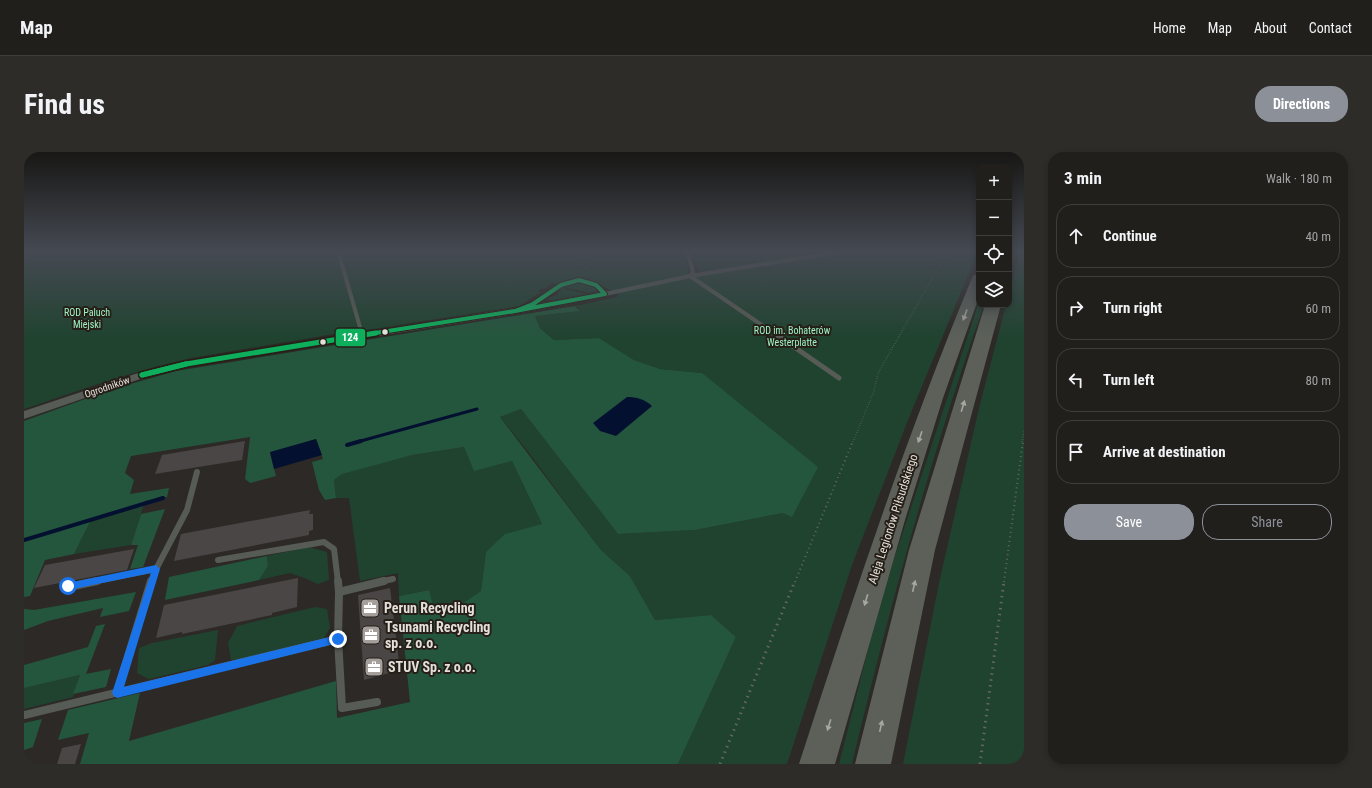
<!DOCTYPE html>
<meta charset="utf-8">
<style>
:root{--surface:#211f1c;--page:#2d2c29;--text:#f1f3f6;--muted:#a2a2a3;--line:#3e3d3b;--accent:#8c9099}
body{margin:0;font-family:"Roboto Condensed",sans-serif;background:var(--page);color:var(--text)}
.controls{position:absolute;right:12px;top:12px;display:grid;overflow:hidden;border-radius:8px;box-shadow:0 2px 6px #0003}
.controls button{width:36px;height:36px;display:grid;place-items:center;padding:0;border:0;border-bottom:1px solid var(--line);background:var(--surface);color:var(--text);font:20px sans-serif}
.stop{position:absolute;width:12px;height:12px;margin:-9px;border:3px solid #1a73e8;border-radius:50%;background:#fff}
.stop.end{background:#1a73e8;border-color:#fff;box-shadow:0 1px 4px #0008}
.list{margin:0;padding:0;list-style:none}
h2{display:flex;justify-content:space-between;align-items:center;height:52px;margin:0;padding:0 16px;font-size:17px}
h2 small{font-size:13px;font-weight:400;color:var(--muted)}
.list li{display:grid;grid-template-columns:26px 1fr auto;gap:12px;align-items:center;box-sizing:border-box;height:64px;margin:0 8px 8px;padding:0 8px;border:1px solid var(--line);border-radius:16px}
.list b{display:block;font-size:15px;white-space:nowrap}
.list em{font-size:13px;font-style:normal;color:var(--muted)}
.actions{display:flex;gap:8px;padding:12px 16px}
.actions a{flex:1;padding:9px 0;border:1px solid var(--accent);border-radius:16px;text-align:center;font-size:14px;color:var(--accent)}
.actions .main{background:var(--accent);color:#fff}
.icon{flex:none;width:22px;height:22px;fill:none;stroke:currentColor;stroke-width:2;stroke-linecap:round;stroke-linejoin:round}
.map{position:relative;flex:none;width:1000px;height:612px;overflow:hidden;border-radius:16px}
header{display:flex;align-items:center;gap:24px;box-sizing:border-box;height:56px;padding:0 20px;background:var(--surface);border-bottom:1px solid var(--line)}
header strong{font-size:19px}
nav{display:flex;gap:22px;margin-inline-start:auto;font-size:14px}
.intro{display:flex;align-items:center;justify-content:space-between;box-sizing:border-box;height:96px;padding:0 24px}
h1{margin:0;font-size:28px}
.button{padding:10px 18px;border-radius:16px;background:var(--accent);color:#fff;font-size:14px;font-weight:700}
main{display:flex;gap:24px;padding:0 24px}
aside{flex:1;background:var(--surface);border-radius:16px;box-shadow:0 2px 6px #0003}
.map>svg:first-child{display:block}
</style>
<header>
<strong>Map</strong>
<nav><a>Home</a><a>Map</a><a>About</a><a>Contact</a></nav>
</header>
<div class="intro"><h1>Find us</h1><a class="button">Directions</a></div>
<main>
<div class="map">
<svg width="1000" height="612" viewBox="0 0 1000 612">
<rect width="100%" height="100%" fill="#2c2926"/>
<g fill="#204330">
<path d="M16,99h643l6,21 -2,3 16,-2 -4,-3 -9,-19h288l-70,169 -56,145 -65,199h-109l58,-127 -25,-22 -56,5 -25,-44 -29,-26 -75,-101 -26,-32 21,-8 97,125 77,-4 88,-17 -81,-140 -42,-4 -26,-9 -35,-22 -45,2 -14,-12 -5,-12 44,-5v-3l-4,-2 42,-9 1,-4 -10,-4 -11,-7 -8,-2 3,-2 -23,1 -12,5 -5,-1 -7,6 -3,-1 -4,3 3,1 -22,14 -152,24 -3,-1 -173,29 -37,9 -47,14 -83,28v-148z"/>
<path d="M996,99h4v513h-121l36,-181 40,-175 27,-103h3v-13z"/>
<path d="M557,131l13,4 3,4 -8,2 -26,-6 9,-3z"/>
<path d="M538,136l24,6 -33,6 -6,-1 10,-4z"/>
<path d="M955,150v3h5c-53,150 -95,304 -132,459h-13l32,-126 23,-79z"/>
<path d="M440,295l10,23 38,-9 30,63 -56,28 -5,39 -31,21 -9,2 -8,-5 -5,-19 -29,6 -1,-23 -38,8 -11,-83h-13l-2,-18 8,-6 33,-10 37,-9z"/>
<path d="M119,355l-12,38 -57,9 16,-32 34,-11z"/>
<path d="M285,395l18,5 2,28 -11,4 -11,-5 -17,-6 -31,7 9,-14 -1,-10z"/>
<path d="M291,455l12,2 3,19 -6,10 -82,21 -11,1 -3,-17 9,-17z"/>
<path d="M194,478l-3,30 -7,5 -59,14 -12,-6 2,-25 13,-5z"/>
<path d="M56,523l-7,22 -49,12v-21z"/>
</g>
<g fill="#24563d">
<path d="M551,154l5,5 -45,5 5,12 14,12 45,-2 35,22 26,9 42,4 116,94 -26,50 -9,-4 -88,17 -77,4 -97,-125 -21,8 101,133 29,26 25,44 56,-5 25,22 -58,127h-598l9,-31 -31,7 10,-30 72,-17 -11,48 207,-60 1,37 73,-16 -11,-106 30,-6 5,19 7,5 9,-2 31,-21 5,-39 19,-18 37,-10 -30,-63 -38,10 -10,-24 -52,8 -70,19 -8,6 2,18 -11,2 -6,-10 -7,-28 11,-3 -7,-20 -46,14 6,23 -26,7 -5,-4 5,-42 -119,19 -6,17 9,7 -4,14 39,-6 -2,9 -22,4 -2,6 -19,4 -34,11 -16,32 -29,6 -15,36 -6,1v-176l89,-32 63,-18z"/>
<path d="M141,357l-22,58 -13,2 8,-24h-7l10,-31z"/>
<path d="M243,404l1,10 -9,14 -94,20 4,-23z"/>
<path d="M112,440l-7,19 -29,6 3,-9 -55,13 -24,9v-21l10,1z"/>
<path d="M81,472l-19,50 25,-5 -5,18 -33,7 7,-19 -56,13v-23l64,-18 8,-21z"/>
<path d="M18,567l-9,28 -9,3v-27z"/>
</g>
<g fill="#041030">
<path d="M603,245c10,0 17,2 25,9l-36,30 -16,-5 -7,-8z"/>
<path d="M292,287l6,16 -48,14 -4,-17z"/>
</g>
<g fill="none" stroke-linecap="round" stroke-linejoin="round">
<path stroke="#041030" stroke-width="3" d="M333,290l120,-33"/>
<g stroke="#041030" stroke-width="4">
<path d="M323,293l14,-4"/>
<path d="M0,388l139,-42"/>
</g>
</g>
<g fill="#494645">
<path d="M221,289l-3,19 -87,14 7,-19z"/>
<path d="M286,358l-1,4h4v16l-4,1v4l-135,26 7,-27z"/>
<path d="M110,397l-7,21 -93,18 11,-23z"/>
<path d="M274,426l-1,29 -25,6v2l-90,19v-2l-26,6 8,-33z"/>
<path d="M366,436l10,82 -36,10 -6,-85z"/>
<path d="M57,592l-6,20h-18l5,-16z"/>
</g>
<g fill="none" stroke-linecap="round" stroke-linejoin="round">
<g stroke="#646662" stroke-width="1.5" stroke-dasharray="0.5 2" stroke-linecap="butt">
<path d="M560,99l7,6"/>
<path d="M547,104l22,19"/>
<path d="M0,107l13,-8"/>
<path d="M829,290l21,-51 4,-18 70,-122"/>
<path d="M998,290l2,-12"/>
</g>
<g stroke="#646662" stroke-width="2" stroke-dasharray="1 3.5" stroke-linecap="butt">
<path d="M771,430l58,-141"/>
<path d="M980,430l19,-141"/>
</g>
<g stroke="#646662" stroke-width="3" stroke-dasharray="1.5 4.5" stroke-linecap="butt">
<path d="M696,612l75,-183"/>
<path d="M956,612l24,-183"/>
</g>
<g stroke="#565b55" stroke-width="4">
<path d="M314,99l24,83"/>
<path d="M666,124l85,58"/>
<path d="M666,124l155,-25"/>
<path d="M502,155c24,-11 56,-45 79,-13l85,-18 3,-4 -6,-21"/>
</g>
<path stroke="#565b55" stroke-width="5" d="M750,181l65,45"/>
<g stroke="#565b55" stroke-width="6">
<path d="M194,408l106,-18 10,7 4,33"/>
<path d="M68,430l64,-13"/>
<path d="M127,430l3,-9 33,-63 10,-38"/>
<path d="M355,430l14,-3"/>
</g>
<g stroke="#565b55" stroke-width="8">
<path d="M314,429l1,11 -1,47 4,69 35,-6"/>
<path d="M45,435l28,-6"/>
<path d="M315,440l45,-11"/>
<path d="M93,541l34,-112"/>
<path d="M0,563l314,-76"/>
</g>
<path fill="#565b55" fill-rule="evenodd" d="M581,139l3,1 1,2 -1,2 -93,18 -329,53 -43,11 -119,41v-8l111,-37 51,-13 329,-53z"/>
<g fill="#5c6059" fill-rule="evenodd">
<path d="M955,122v23l-36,101 -38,122 -70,244h-36c53,-164 107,-327 173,-486l2,-3z"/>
<path d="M961,153h16l-66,245 -44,214h-36l54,-214z"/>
</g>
<g stroke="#261f18" stroke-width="6">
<g id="bus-1-far1">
<path d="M555,128l17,5 9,9 -90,17 18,-7 28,-19z"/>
<path d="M345,182l146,-23"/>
</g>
</g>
<g stroke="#261f18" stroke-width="8">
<g id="bus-1">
<path d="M162,212l190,-31"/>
<path d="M118,223l44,-11"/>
<path d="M118,223l44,-11"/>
</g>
</g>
<use href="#bus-1-far1" stroke="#0daf5c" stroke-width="4"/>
<use href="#bus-1" stroke="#0daf5c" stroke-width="5"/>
</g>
<defs><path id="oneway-solid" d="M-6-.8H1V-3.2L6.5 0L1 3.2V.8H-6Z"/></defs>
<g fill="#a7a6a0">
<use href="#oneway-solid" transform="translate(941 163) rotate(110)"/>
<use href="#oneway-solid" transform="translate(939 254) rotate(-73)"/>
<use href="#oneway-solid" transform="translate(896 285) rotate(109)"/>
<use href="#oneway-solid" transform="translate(890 434) rotate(-77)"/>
<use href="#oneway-solid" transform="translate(842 448) rotate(107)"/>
<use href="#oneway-solid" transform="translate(805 573) rotate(107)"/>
<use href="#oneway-solid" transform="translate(857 574) rotate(-77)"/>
</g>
<linearGradient id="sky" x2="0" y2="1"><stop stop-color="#181715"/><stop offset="0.54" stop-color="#454952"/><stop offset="1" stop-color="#454952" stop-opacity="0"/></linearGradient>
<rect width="1000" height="185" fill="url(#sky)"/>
<path fill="#1a73e8" d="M132,413l4,4 -36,118 214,-52 3,1 2,3 -2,3 -3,1 -221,55 -3,-2 -2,-3 39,-120 -83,17 -4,-4 4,-3z"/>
<defs>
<g id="office-square" transform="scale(1)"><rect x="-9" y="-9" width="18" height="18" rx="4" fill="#a49f9b" stroke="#261f18"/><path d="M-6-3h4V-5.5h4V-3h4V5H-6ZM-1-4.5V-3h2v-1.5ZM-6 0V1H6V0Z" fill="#fff"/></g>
</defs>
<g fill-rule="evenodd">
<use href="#office-square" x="346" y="456"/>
<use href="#office-square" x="347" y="483"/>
<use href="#office-square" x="350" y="515"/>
</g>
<g fill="#e4dfda" stroke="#261f18" stroke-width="1.5">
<circle cx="361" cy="180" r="3.5"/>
<circle cx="299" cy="190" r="3.5"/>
</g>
<g text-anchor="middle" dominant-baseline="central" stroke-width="4" stroke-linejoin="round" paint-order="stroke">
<g font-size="10" fill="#9df3c5" stroke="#261f18">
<text x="63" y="160">ROD Paluch<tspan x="63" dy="12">Miejski</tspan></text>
<text x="768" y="178">ROD im. Bohaterów<tspan x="768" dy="12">Westerplatte</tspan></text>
</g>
<g font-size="10" fill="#e4dfda" stroke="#261f18">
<text transform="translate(83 235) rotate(-19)">Ogrodników</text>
</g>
<g font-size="12" fill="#e4dfda" stroke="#261f18">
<text transform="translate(869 367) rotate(-72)">Aleja Legionów Piłsudskiego</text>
</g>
<g font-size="14" font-weight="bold" fill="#e4dfda" stroke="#261f18" text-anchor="start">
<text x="360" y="456">Perun Recycling</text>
<text x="361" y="475">Tsunami Recycling<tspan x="361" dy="16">sp. z o.o.</tspan></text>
<text x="364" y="515">STUV Sp. z o.o.</text>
</g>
</g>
<rect stroke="#261f18" stroke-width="1.5" x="311" y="176" width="31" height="19" rx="4" fill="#0daf5c"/>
<g font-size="11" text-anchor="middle" font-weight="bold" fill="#fff">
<text x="326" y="189">124</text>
</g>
</svg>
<div class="controls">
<button>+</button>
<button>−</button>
<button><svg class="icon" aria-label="locate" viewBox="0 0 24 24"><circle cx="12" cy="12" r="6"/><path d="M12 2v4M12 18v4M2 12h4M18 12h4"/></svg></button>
<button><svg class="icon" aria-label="layers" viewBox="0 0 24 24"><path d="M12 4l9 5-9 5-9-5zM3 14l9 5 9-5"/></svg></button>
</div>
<div class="stop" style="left:44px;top:434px"></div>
<div class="stop end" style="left:314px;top:487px"></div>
</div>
<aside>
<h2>3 min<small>Walk · 180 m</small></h2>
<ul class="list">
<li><svg class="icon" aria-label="ahead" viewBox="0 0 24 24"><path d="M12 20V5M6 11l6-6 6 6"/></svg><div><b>Continue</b></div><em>40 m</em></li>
<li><svg class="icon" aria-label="right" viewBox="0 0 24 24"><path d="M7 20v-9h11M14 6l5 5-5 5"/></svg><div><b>Turn right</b></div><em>60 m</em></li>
<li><svg class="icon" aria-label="left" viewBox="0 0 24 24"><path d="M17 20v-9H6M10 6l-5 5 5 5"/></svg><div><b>Turn left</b></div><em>80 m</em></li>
<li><svg class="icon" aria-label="arrive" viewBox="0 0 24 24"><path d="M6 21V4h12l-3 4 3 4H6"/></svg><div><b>Arrive at destination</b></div></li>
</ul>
<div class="actions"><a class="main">Save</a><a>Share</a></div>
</aside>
</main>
